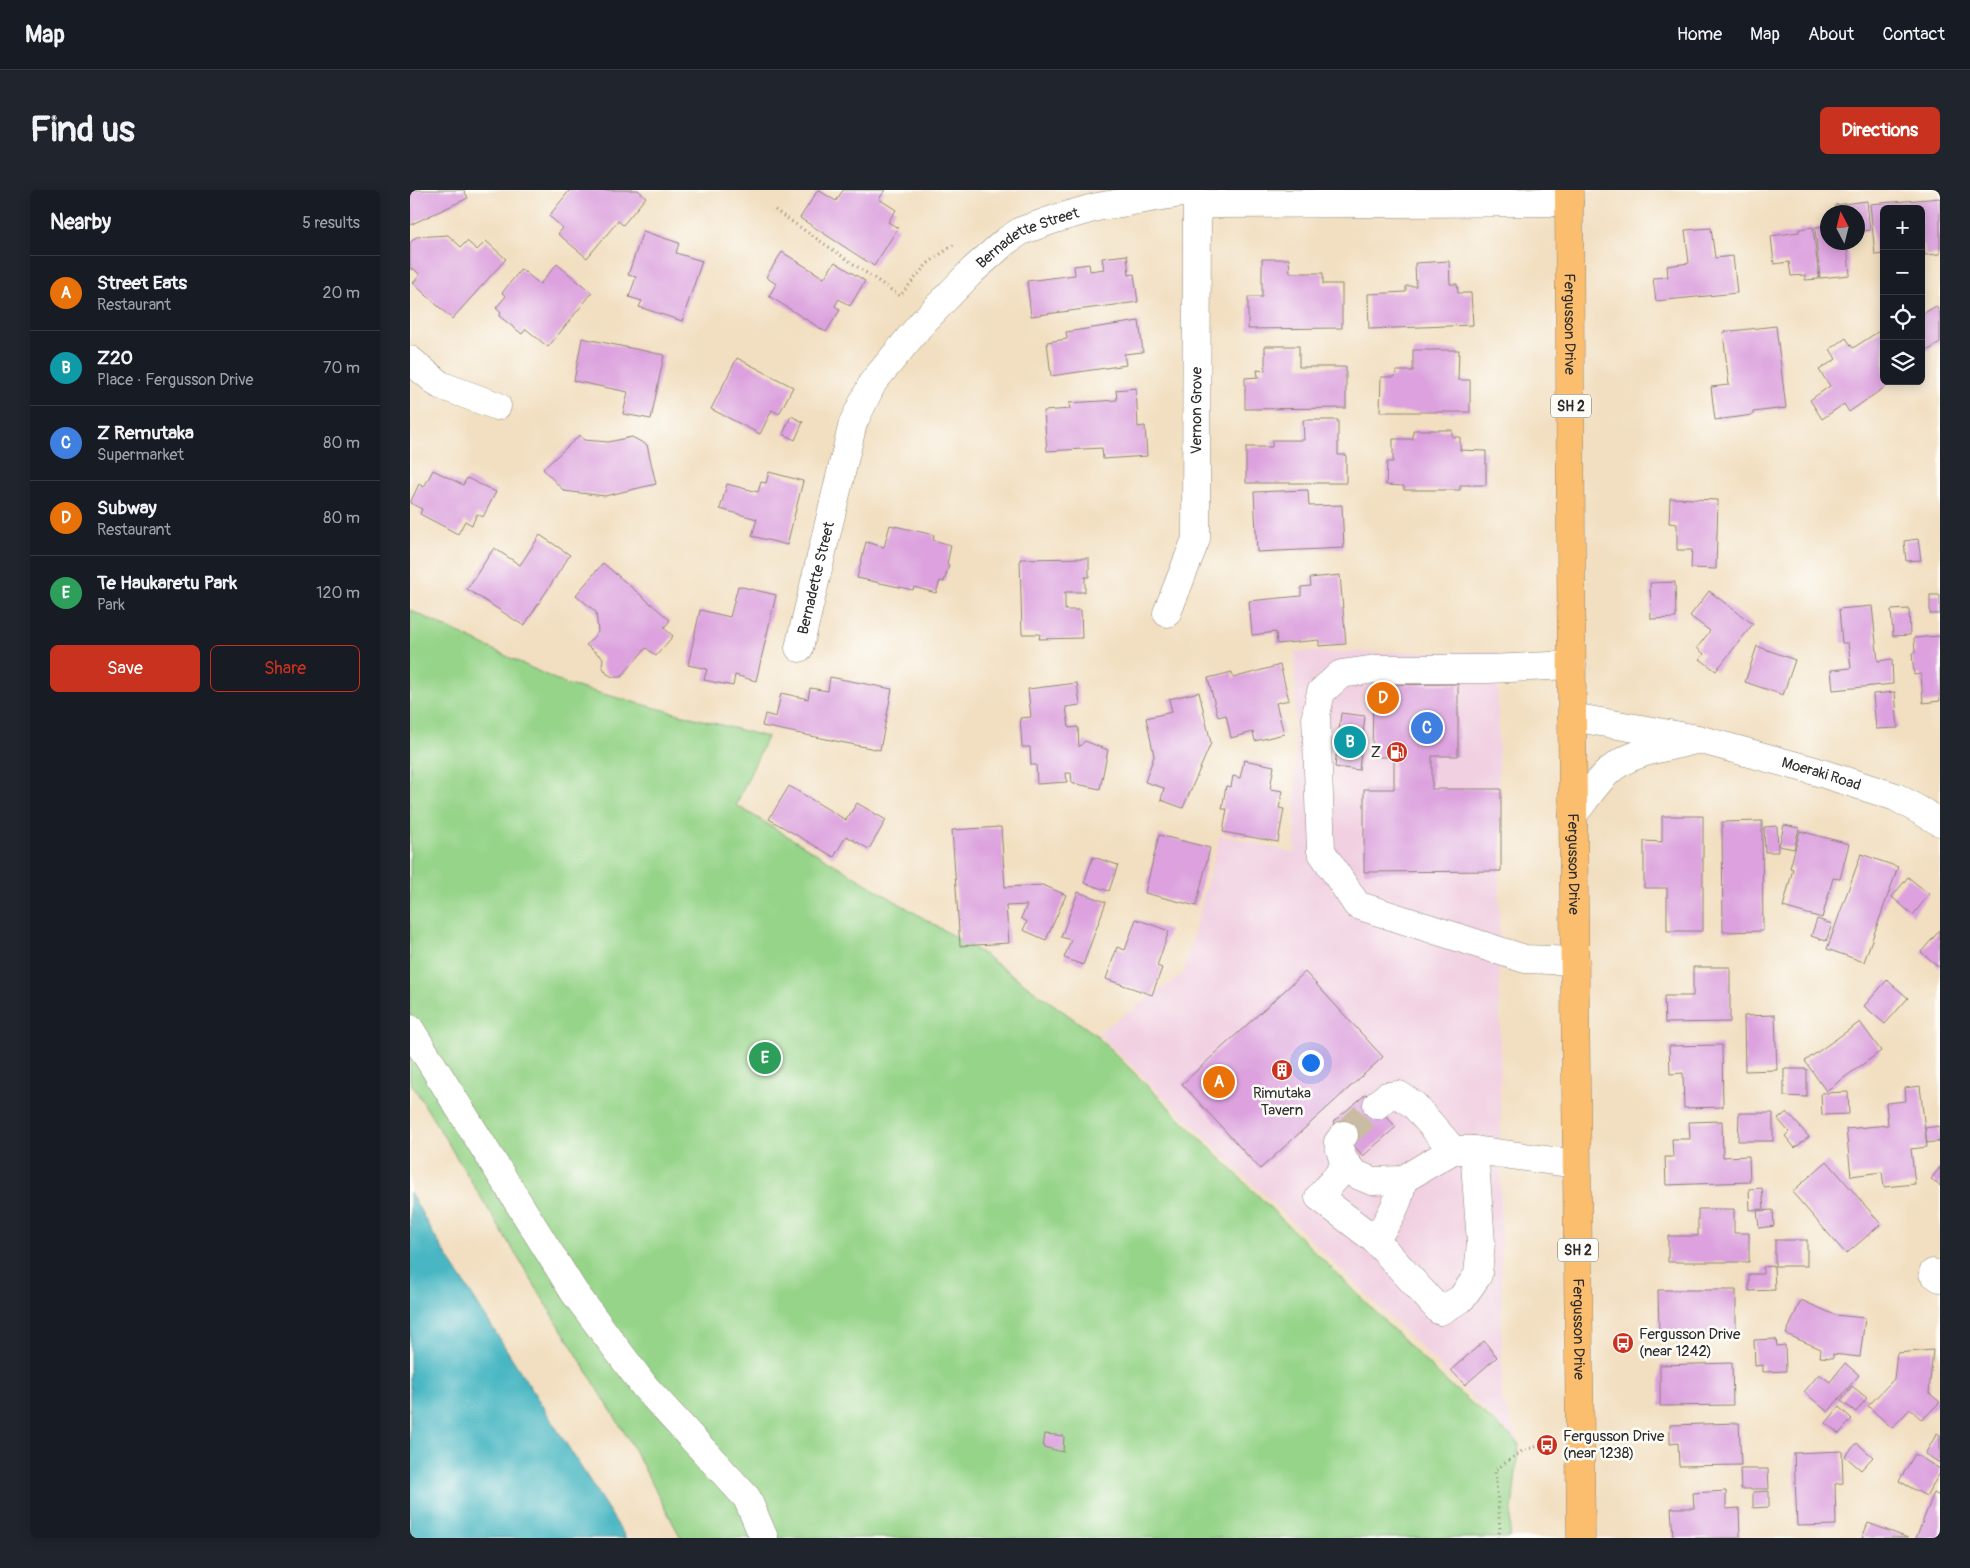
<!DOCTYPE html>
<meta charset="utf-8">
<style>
:root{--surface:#171b24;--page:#20242c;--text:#f1f3f6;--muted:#9ea1a6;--line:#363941;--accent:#c8321e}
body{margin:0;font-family:Pangolin,sans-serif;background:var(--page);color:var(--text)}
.controls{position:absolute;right:15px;top:15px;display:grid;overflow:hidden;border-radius:8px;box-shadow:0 2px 12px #0003}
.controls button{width:45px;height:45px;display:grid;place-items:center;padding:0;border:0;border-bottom:1px solid var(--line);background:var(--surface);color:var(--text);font:25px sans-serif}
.compass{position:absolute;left:1410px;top:15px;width:45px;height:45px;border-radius:50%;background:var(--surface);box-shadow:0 2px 12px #0003;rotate:353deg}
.you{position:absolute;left:900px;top:872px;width:18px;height:18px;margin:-12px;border:4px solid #fff;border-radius:50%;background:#1a73e8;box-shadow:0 0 0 8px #1a73e833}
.badge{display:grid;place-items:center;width:32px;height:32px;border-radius:50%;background:var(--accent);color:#fff;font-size:16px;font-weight:700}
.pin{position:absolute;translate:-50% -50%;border:2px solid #fff;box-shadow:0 1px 5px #0006}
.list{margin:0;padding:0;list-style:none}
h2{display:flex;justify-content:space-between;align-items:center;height:65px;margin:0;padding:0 20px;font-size:21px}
h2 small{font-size:16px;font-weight:400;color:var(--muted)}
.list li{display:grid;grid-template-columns:32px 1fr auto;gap:15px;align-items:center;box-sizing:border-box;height:75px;padding:0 20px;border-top:1px solid var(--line)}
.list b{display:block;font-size:19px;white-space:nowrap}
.list p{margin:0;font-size:16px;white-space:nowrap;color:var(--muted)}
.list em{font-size:16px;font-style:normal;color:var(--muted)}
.actions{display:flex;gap:10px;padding:15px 20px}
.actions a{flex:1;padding:11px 0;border:1px solid var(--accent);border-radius:8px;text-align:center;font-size:18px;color:var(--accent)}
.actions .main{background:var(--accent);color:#fff}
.icon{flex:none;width:28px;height:28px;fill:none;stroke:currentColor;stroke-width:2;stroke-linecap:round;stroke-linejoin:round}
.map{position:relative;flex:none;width:1530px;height:1348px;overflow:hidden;border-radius:8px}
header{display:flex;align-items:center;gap:30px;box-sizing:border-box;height:70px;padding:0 25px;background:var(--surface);border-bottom:1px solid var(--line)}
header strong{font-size:24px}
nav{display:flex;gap:28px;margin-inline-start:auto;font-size:18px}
.intro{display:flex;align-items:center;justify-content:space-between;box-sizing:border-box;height:120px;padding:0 30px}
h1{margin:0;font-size:35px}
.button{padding:12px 22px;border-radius:8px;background:var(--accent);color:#fff;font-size:18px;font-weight:700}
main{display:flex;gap:30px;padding:0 30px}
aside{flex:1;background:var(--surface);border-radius:8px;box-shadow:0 2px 12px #0003}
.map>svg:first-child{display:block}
</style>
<header>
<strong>Map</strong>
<nav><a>Home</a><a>Map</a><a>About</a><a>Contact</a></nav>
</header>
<div class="intro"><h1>Find us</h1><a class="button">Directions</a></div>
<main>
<aside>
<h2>Nearby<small>5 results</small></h2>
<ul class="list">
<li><span class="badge" style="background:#e8710a">A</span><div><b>Street Eats</b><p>Restaurant</p></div><em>20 m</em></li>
<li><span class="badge" style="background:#0f9aa8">B</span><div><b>Z2O</b><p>Place · Fergusson Drive</p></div><em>70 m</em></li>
<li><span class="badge" style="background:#3f7fe0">C</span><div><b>Z Remutaka</b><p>Supermarket</p></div><em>80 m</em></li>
<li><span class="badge" style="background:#e8710a">D</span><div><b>Subway</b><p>Restaurant</p></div><em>80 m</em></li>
<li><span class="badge" style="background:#2e9e5b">E</span><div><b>Te Haukaretu Park</b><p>Park</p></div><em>120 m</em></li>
</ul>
<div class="actions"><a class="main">Save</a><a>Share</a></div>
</aside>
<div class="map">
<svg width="1530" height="1348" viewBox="0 0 1530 1348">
<rect width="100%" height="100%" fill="#fdfcf7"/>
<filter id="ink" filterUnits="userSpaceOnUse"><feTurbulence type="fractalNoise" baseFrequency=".02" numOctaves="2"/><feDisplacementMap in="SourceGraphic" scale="10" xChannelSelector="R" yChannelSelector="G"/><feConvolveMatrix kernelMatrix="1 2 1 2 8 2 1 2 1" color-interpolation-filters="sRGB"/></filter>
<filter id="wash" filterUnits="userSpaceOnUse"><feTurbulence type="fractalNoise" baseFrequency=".0096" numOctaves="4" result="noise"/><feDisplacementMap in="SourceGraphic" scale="20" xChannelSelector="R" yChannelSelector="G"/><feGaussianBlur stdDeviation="1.12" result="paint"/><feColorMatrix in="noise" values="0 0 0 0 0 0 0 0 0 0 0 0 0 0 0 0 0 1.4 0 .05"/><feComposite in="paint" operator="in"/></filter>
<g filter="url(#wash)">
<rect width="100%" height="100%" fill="#f2dfc1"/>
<path fill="#f1d0e2" d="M885,462h203l4,747 17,44 -421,-410 85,-59 37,-139 75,18z"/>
<path fill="#96d489" stroke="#60805a" d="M0,420l155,74 202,53 -31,68 247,149 113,81 348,345 75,63 -10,95h-828l-52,-98 -219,-359z"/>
<path fill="#49b7c3" stroke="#3a7177" d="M0,1002l25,45 191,301h-216z"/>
<g id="blocks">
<g fill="#dca1de">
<path d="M0,0h54l4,8 -58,27z"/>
<path d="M158,0h70l8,7 -23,28 -5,-4 -31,37 -29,-24 5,-6 -14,-12 20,-25z"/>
<path d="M408,0l18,11 7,-11h42l-6,9 17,11 -8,12 10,6 -24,38 -74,-48z"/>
<path d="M1530,8v56l-15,1 -1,-10h-3v-36h-37v45l-9,1 -5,-51z"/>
<path d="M1457,11l3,29 -12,2v-20h-22l-1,-7z"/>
<path d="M1418,36v16h9v4l10,-1 3,30 -30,3 -5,-51z"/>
<path d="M1403,37l6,52 -14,1v-5l-14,1 -2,-14 -15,2 -3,-28 28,-4v-3z"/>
<path d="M1301,38l4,30 18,-2 4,37 -81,8 -3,-23 15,-1 -1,-11 22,-3 -4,-33z"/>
<path d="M233,41l36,12 -3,10 26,8 -20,60 -43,-14 3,-6 -13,-4 7,-20 -8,-2z"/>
<path d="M38,45l13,12 6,-6 10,9 9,-9 20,18 -54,60 -39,-36 7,-8 -6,-6h-4v-26l6,-6z"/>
<path d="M372,62l42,26 11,-16 30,19 -15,25 -11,-7 -4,7 5,4 -14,22 -57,-36 7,-12 -10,-7z"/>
<path d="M717,65l2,20 5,-1 4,28 -107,14 -4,-35 48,-6 -1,-9 15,-2 1,7 14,-2 -2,-11z"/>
<path d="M852,69h27l1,14h33v11h19v44l-94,1v-32h14z"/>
<path d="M1039,71l1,23h7l1,9h13l2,32 -104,4 -1,-35 38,-2v-6h10l-1,-23z"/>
<path d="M147,74l35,29 -44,54 -22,-18 -4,5 -23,-18 2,-3 -5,-5 10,-12 -4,-3 19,-24 19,15z"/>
<path d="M1526,116l4,7v30l-15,9 -4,-6v-31z"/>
<path d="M729,131l4,31 -19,2 2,11 -75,11 -4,-34 20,-3 -1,-7z"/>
<path d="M1366,136l10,82 -33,4v3l-38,5 -4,-33 18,-2 -6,-53z"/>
<path d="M1474,138v53l4,4 -39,27 -5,-8 -22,15 -12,-19 20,-14 -11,-16 17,-11 -6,-10 16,-11 7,10z"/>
<path d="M172,148l82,17 -13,64 -28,-5 5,-22 -54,-11z"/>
<path d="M855,156h34v21h47v41l-101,1v-31l13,-1 -1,-7 8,1z"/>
<path d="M1003,160h46l-1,30h12v32h-90l1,-35h14l1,-6h17z"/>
<path d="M327,168l56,29 -14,27 -7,-4 -12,24 -49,-25z"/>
<path d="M726,198l2,39 7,-1 2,30 -44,3 -1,-11 -55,3 -3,-40 26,-2 -1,-6 48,-3 -1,-10z"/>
<path d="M381,226l12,6 -8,18 -12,-6z"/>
<path d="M893,230h35v35h8v28h-100v-36h26v-7h32z"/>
<path d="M1003,240h39v7h8v13l26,1v34h-26v5h-56v-4l-18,-1 1,-23h6v-23h20z"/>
<path d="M170,245l4,5 24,2 24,-5 15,8 9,39 -51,12 -41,-5 -21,-22z"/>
<path d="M23,280l30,15 4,-7 29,14 -13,25 -6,-3 -5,11 -7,-4 -7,13 -38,-20 2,-5 -12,-6 9,-19 5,3z"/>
<path d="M359,282l34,9 -16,64 -35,-9 5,-17 -37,-10 7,-25 31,8 3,-10 5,1z"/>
<path d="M898,300l1,16 33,-1 2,43 -87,4 -3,-60z"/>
<path d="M1260,308l48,2 -2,69 -25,-1 1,-18h-15v-26l-8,-1z"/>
<path d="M480,335l44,10 -1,5 18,5 -4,19 2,1 -5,17 -4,-1 -4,12 -22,-6 -1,3 -56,-12 9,-36 18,5z"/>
<path d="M130,345l30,20 -46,71 -57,-37 27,-41 26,17z"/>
<path d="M1508,349l3,21 -15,1 -2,-20z"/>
<path d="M679,368v19h-4v15h-20v18h16l1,28 -43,1 1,-5h-18l-2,-75z"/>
<path d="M193,373l67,57 -6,8 9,8 -17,20 -10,-8 -25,29h-8l-6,-3 -5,-8 1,-8 -17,-13 12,-13 -2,-20 -20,-17z"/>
<path d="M930,385l6,69 -27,2v-6l-42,4 -1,-12 -24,3 -3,-34 52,-5v-9l10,-1 -1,-8z"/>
<path d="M1265,392l1,36 -25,1 -1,-36z"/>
<path d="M328,396l38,9 -20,86 -21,-6 -2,11 -29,-6 3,-11 -19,-4 12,-55 30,7z"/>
<path d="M1299,401l44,33 -37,47 -16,-12 4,-5 -7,-6 13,-17 -20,-15z"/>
<rect x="1520" y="405" width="10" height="19"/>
<path d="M1462,416l6,55 14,-2 1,25 -60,6 -2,-20 20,-2 -3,-25h-6l-3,-34z"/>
<path d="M1499,419l1,26 -17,1 -2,-26z"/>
<path d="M1530,446v65l-17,2 -2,-29 -7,1 -2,-22h3l-1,-15z"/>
<path d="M1347,456l38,14 -12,35 -38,-13z"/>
<path d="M870,475l9,35 -13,3 8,31 -29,7 -2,-9 -22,6 -5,-23 -8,2 -10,-39 24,-6 1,6z"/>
<path d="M420,487l62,12 -12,61 -118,-24 3,-12 11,3 5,-24 27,6 2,-11 18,3z"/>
<path d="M667,493l3,22 -14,2 3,21 9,-1 1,20 6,-6 23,9 -8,39 -28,-6 -1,-10h-5l1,9 -30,2 -1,-19h-5l-1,-18h-8l-2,-29 11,-1 -3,-28z"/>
<path d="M1048,494v72h-26v33h69v82l-137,1v-83h30v-32h-22l1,-72z"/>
<path d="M789,502l12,51 -28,65 -22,-8 3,-12 -19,-6 9,-26 -8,-38 26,-6 -3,-13z"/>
<path d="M1485,502l3,36 -22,1 -3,-35z"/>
<path d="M931,523l24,3 -6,54 -24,-3z"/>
<path d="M834,570l30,6 -4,23 13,2 -4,17 5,1 -6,33 -55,-10 4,-23h-5l4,-23 5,1 2,-11 7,2z"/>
<path d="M379,596l57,34 11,-17 29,17 -17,29 -23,-13 -12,21 -65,-38z"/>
<path d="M1252,626h41v115h-36v-43h-23v-47l18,1z"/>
<path d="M1352,631l1,110 -40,1 -1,-110z"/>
<path d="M1374,635l15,3 -5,21 -15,-3z"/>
<path d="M1367,636l1,26h-13l-1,-25z"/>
<path d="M591,637l4,60 38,-2 23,10 -20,45 -23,-10 4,-8 -6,-4 6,-13 -21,1 3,37 -49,3 -8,-116z"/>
<path d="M1390,641l49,13 -9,35 -7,-1 -11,40 -39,-11 10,-38 -3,-1z"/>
<path d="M749,645l51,13 -14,58 -51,-13z"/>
<path d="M1451,664l37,13 -34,95 -37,-13z"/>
<path d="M683,667l25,8 -9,26 -25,-8z"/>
<path d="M1498,687l21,17 -16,21 -21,-18z"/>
<path d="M668,702l28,10 -23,63 -19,-7 7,-18 -10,-3z"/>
<path d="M726,729l33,12 -12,35 5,2 -10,27 -46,-16 11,-32 8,3z"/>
<path d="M1407,729l15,5 -6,17 -15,-5z"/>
<path d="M1530,740v38l-19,-16z"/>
<path d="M1283,777h37v55l-65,1 -1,-27h29z"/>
<path d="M895,782l78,85 -123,112 -78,-85z"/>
<path d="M1477,790l21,18 -23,26 -21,-18z"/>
<path d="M1365,825l2,55 -32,1 -1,-55z"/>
<path d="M1450,832l21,29 -55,40 -21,-30z"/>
<path d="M1312,855l1,62 -39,1 -1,-35 -13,1 -1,-28z"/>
<path d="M1374,879h23v28l-23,-1z"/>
<path d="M1510,896l7,61 -16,2 4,35 -31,3 -2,-15 -31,4 -5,-47 42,-4 -2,-22 20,-2 -1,-13z"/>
<path d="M1438,902l1,22 -27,1 -1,-22z"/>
<path d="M956,904l30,33 -33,29 -30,-34z"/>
<path d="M1377,922l22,25 -14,11 -10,-12 4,-4 -11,-13z"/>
<path d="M1329,923h34v28h-35z"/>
<path d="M1312,931l1,36 26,-1 1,26 -84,3 -1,-28h8l-1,-18h18l-1,-17z"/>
<path d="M1529,936l1,15 -13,2 -2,-15z"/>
<path d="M1417,971l54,63 -35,30 -54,-62z"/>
<path d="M1530,977v19l-9,-7z"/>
<path d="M1352,998l2,21 -14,1 -1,-21z"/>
<path d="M1288,1019h36v24h15v29h-81v-26h30z"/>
<path d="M1363,1020l1,16 -15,2 -2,-17z"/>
<rect x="1365" y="1050" width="32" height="26"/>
<path d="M1364,1076l1,24 -26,1v-17h14v-7z"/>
<path d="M1248,1100h78v46h-77z"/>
<path d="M1391,1110l34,15 30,3 -5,39 -27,-3v4l-13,-1 1,-8 -35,-15z"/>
<path d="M1366,1149l1,7 8,-1 1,26 -23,1v-7l-8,1 -1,-26z"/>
<path d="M1074,1151l13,16 -32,28 -14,-15z"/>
<path d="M1523,1160l-4,43 11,9 -18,18 -12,-11 -18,19 -24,-22 26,-27 3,-26z"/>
<path d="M1322,1173l1,42 -73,1v-41z"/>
<path d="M1435,1173l14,12 -31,37 -24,-20 15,-18 11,8z"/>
<path d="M1442,1196l15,12 -11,14 -15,-11z"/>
<path d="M1429,1217l13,12 -13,15 -13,-11z"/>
<path d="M1329,1233l2,42 -62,1 -1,-23 -8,1v-19z"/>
<path d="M1527,1243l3,2v28l-15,-9z"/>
<path d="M635,1244l19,2 -1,16 -20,-5z"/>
<path d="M1447,1253l16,14 -12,13 -16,-14z"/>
<path d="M1432,1261l1,32 -8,1 1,41 -39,1 -3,-73z"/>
<path d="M1505,1264l25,15v4l-14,23 -27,-15z"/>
<path d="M1330,1279h28l1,20h-28z"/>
<path d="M1316,1301v18l13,-1 1,30h-67l-2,-30h23l-1,-15z"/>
<path d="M1359,1301v16l-16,1v-16z"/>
<path d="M1524,1303l6,3v42h-24z"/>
<path d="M1458,1333l40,15h-46z"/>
</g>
</g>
</g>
<g filter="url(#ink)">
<use href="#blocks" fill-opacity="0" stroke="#8e8576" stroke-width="1"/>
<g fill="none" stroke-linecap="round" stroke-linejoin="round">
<path stroke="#cabba3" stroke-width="28" stroke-dasharray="28 14" stroke-linecap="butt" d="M934,945l33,-30"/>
<g stroke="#8e8576" stroke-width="29">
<g id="minor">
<path d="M775,0l12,12 14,2 358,-2"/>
<path d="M0,170l30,25 57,21"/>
<path id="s1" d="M757,423l29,-74 1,-337"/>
<path id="s2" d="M389,458l54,-225 20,-41 49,-59 51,-53 33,-29 15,-10 34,-12 42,-12 90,-15"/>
<path d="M1162,475l-83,4h-113l-35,5 -20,18 -5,23 5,136 36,54 168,54 50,2"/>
<path id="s3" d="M1162,527l126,22 117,32 81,26 44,25"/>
<path d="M1163,625c14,-17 28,-41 47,-52 21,-13 48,-16 72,-22"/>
<path d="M0,839l164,263 71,95 102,111 17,40"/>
<path d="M967,915l10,-9 12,-1 15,10 39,45"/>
<path d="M934,945l-6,7 5,18 4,5 8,9 17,7 30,-1 51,-30h21l102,14"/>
<path d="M937,975l-28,32 56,43c12,-17 26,-39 27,-60"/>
<path d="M965,1050l65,71 21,-12 17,-24 3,-33 -7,-92"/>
<path d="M1523,1083l7,5"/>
</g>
</g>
<g stroke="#8e8576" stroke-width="29">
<g id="highway">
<path id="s4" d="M1159,0l3,527 9,821"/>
</g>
</g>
<g stroke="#8e8576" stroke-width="3" stroke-dasharray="1 4" stroke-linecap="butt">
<path d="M365,20l125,86 27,-32 29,-21"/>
<path d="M1088,1348l2,-9 -5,-59 27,-19 16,-5"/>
</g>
<use href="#minor" stroke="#fff" stroke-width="28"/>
<use href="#highway" stroke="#fbbd6e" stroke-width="28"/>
</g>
</g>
<defs>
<g id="fuel-disc" transform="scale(1.125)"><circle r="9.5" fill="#c8321e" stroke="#fdfcf7"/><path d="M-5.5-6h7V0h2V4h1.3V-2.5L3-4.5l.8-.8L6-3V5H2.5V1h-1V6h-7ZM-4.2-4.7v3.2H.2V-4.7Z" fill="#fff"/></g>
<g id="building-disc" transform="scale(1.125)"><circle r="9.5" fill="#c8321e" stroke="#fdfcf7"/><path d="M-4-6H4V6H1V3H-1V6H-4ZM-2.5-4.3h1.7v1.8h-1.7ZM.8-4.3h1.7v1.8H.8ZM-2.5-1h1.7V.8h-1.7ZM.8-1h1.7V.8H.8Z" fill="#fff"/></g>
<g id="bus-disc" transform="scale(1.125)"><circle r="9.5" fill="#c8321e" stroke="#fdfcf7"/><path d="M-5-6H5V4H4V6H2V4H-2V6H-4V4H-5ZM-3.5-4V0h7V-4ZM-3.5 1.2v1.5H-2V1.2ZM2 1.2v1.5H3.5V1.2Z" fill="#fff"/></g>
</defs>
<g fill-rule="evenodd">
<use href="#fuel-disc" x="987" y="562"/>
<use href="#building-disc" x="872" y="880"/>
<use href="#bus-disc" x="1213" y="1153"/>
<use href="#bus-disc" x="1137" y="1255"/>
</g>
<g text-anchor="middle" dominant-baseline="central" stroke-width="5" stroke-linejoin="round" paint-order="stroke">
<g fill="#fdfcf7" stroke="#6a6a68" stroke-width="1">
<rect x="1141" y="204.5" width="40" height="23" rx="4"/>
<rect x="1148" y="1048.5" width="40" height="23" rx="4"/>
</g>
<g font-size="14" font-weight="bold" fill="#2b2b2b">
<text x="1161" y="216">SH 2</text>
<text x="1168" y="1060">SH 2</text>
</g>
<g font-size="15" fill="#2b2b2b" stroke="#fdfcf7">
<text stroke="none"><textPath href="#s2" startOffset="492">Bernadette Street</textPath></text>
<text stroke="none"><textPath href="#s4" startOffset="134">Fergusson Drive</textPath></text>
<text stroke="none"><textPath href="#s1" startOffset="208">Vernon Grove</textPath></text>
<text stroke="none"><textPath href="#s2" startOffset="72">Bernadette Street</textPath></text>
<text stroke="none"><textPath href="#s3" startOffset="256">Moeraki Road</textPath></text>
<text stroke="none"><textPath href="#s4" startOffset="674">Fergusson Drive</textPath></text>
<text stroke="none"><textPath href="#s4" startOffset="1139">Fergusson Drive</textPath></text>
</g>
<g font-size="15" fill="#2b2b2b" stroke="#fdfcf7" text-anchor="start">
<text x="971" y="562" text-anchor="end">Z</text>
<text x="872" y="903" text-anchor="middle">Rimutaka<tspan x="872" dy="17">Tavern</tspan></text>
<text x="1229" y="1144">Fergusson Drive<tspan x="1229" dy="17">(near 1242)</tspan></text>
<text x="1153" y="1246">Fergusson Drive<tspan x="1153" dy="17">(near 1238)</tspan></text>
</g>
</g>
</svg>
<div class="controls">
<button>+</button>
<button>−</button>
<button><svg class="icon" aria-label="locate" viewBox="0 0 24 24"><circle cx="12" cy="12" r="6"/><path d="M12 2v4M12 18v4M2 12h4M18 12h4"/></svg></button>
<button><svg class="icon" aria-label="layers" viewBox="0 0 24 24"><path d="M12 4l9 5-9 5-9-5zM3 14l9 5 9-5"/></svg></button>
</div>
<svg class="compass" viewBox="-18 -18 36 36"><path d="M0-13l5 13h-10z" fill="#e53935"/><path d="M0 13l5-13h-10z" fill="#9ea1a6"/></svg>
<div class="you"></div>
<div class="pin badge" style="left:809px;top:892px;background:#e8710a">A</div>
<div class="pin badge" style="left:940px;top:552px;background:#0f9aa8">B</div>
<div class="pin badge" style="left:1017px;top:538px;background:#3f7fe0">C</div>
<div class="pin badge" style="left:973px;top:508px;background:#e8710a">D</div>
<div class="pin badge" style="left:355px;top:868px;background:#2e9e5b">E</div>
</div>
</main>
